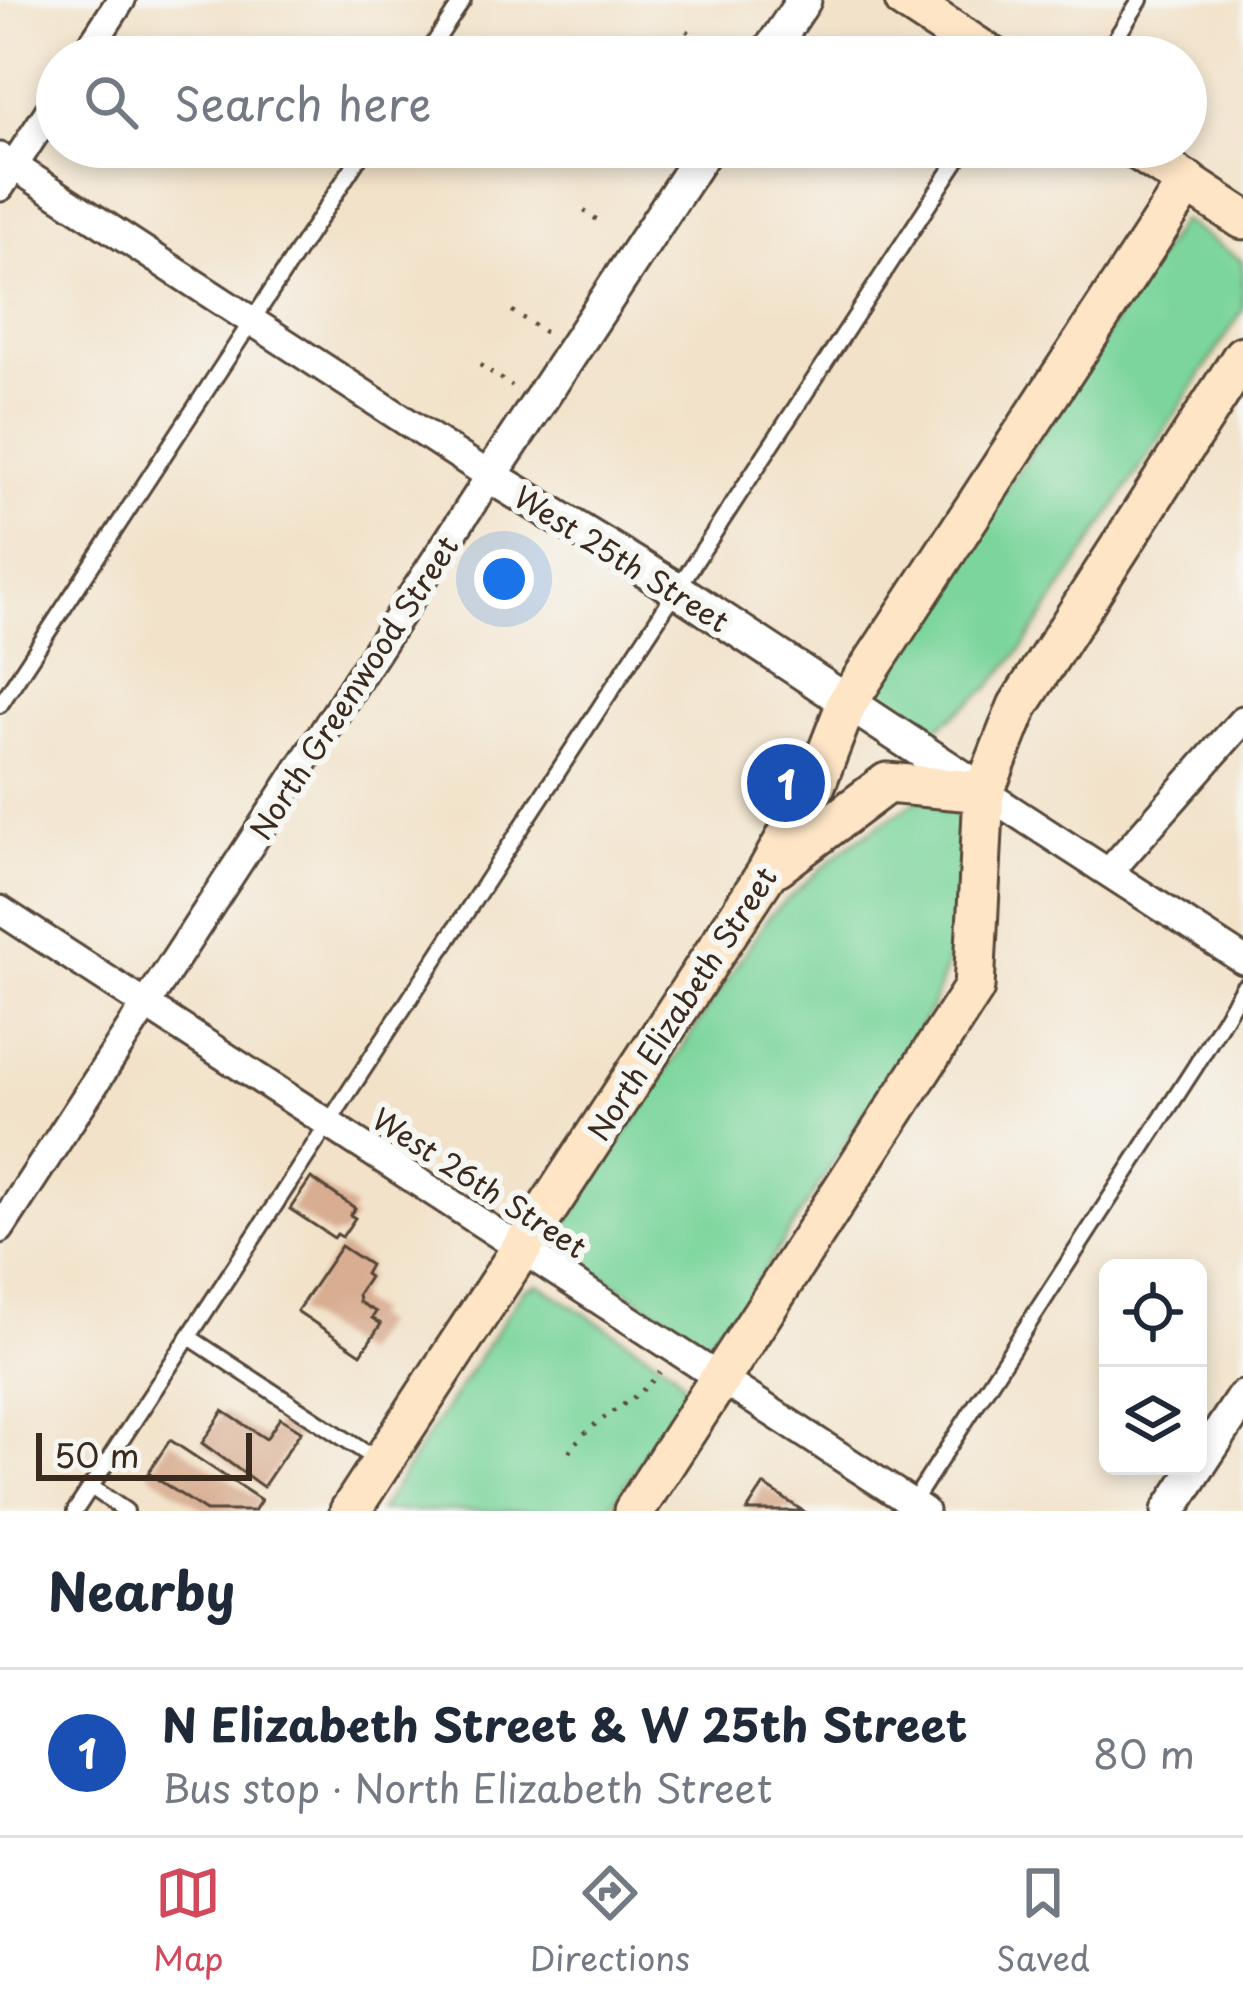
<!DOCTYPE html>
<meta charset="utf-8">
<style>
:root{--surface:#fff;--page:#f6f6f7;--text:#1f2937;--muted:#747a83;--line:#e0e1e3;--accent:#d1495b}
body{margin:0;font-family:"Playpen Sans",sans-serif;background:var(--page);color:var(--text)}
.controls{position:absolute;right:36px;bottom:36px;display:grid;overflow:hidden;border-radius:18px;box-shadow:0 6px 18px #0003}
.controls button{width:108px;height:108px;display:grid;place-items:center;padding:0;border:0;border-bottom:3px solid var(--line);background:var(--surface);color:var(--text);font:60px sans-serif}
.scale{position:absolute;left:36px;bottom:30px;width:216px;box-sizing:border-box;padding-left:12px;border:6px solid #3b2a1e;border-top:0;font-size:33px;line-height:42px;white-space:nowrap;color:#3b2a1e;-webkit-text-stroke:9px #f6f6f2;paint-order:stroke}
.you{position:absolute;left:504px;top:579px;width:42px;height:42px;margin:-30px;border:9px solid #fff;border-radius:50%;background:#1a73e8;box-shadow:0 0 0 18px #1a73e833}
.badge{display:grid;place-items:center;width:78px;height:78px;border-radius:50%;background:var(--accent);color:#fff;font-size:39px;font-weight:700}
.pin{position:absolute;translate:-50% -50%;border:6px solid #fff;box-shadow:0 3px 12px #0006}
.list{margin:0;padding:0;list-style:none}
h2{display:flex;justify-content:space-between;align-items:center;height:156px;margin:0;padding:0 48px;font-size:51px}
h2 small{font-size:39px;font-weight:400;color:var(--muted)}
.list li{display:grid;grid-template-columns:78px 1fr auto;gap:36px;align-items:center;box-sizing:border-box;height:168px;padding:0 48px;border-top:3px solid var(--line)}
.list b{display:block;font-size:45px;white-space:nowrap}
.list p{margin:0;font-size:39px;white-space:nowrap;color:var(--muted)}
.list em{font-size:39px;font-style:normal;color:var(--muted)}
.icon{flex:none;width:66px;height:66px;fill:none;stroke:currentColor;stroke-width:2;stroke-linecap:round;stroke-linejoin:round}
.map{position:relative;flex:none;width:1243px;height:1511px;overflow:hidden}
.search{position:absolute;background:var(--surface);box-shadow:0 6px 18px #0003;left:36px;right:36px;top:36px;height:132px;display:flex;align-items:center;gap:30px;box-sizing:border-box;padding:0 42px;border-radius:66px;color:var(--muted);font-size:45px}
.sheet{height:324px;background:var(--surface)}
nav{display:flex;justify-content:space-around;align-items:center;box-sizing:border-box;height:168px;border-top:3px solid var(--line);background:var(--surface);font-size:33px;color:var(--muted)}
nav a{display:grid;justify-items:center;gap:6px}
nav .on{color:var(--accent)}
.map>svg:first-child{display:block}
</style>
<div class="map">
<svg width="1243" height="1511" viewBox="0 0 1243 1511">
<rect width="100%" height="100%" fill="#f6f6f2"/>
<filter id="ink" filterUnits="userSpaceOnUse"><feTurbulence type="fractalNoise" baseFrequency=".00833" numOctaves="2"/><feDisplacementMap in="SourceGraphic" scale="24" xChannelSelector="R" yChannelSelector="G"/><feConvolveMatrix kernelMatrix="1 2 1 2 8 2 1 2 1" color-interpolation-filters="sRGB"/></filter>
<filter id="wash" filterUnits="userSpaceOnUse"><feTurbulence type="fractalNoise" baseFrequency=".004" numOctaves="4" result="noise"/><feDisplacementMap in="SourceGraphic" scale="48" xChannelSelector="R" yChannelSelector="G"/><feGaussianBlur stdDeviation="2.7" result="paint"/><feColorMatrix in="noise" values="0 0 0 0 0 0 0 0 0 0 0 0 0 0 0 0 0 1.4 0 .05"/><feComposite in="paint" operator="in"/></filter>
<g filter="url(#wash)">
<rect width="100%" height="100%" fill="#f2e2c9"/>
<g fill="#7cd59b" stroke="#5c805c" stroke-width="3">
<path d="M1181,220l62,41v49l-218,335 -36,43 -62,48 -53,-32 -3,-9z"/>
<path d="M919,799l33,6c31,55 1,149 -21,204l-207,325 -10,6 -14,-1 -134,-87 -6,-15 2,-7 207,-314 77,-69z"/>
<path d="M538,1284l134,85 12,15 -2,13 -74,114h-229l144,-221z"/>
</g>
<g id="blocks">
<g fill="#d8ad91">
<path d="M311,1178l44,30 -5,7 5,3 -13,19 -5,-3 -3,4 -44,-29z"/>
<path d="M341,1246l29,19 -5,9 4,3 -11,17 1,8 17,10 -4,6 9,6 -20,30 -64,-43z"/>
<path d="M223,1411l43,28 14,-21 21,13 -38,56 -61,-44z"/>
<path d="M170,1440l91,60 -7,11h-48l-58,-38z"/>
<path d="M764,1485l39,26h-56z"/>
</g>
</g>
</g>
<g filter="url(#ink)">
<use href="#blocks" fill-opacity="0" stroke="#564638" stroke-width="3"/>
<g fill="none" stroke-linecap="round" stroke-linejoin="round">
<g stroke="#564638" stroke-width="20">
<g id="service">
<path d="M425,57l38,-57"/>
<path d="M1104,57l36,-57"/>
<path d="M0,705l366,-558"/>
<path d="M189,1337l188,123"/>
<path d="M91,1487l35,24"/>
<path d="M909,1508l286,-441 48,-80"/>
<path d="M75,1511l891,-1364"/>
</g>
</g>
<g stroke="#564638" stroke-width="33">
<g id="minor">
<path d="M84,57l37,-57"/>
<path d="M0,157l490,319 -490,753"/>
<path d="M0,187l57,-88"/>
<path d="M984,792l259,168"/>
<path d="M1109,872l134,-152"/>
<path d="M0,910l924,601"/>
</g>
</g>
<g stroke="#564638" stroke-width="39">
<g id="tertiary">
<path d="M766,57l38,-57"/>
<path d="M707,147l-217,329 186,113 308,203"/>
<path d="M1169,1511l74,-113"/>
</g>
</g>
<g stroke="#564638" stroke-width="45">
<g id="secondary">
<path d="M905,0l87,57"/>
<path d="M1133,147l110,72"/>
<path d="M777,866l110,-83 97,9"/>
<path d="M350,1511l416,-637 48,-86 33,-85 341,-521"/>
<path d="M634,1511l340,-523 10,-196 34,-86 225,-350"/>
</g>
</g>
<g stroke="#564638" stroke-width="4.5" stroke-dasharray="3 9" stroke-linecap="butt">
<path d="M687,31l40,26"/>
<path d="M739,147l14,8"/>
<path d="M584,211l18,12"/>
<path d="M512,311l37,24"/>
<path d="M480,365l32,21"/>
<path d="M569,1452c22,-35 65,-46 91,-80"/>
</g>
<use href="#service" stroke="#fff" stroke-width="14"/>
<use href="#minor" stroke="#fff" stroke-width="27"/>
<use href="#tertiary" stroke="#fff" stroke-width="33"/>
<use href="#secondary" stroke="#fde5c5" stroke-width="39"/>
</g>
</g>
<g text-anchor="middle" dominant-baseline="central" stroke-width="12" stroke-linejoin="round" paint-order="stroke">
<g font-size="30" fill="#3b2a1e" stroke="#f6f6f2">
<text transform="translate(622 558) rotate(32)">West 25th Street</text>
<text transform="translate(353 687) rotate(-57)">North Greenwood Street</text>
<text transform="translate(681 1003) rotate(-57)">North Elizabeth Street</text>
<text transform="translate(480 1182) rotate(33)">West 26th Street</text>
</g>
</g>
</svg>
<div class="controls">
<button><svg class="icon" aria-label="locate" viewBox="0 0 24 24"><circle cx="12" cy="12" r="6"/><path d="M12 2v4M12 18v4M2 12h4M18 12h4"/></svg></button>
<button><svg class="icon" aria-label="layers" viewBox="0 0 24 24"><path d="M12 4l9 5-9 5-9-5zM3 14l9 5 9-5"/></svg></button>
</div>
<div class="scale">50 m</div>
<div class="you"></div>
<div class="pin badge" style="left:786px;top:783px;background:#1a4fb4">1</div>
<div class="search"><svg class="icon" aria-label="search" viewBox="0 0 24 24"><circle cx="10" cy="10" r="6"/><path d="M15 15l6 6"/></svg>Search here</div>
</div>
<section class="sheet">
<h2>Nearby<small></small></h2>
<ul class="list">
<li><span class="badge" style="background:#1a4fb4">1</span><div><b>N Elizabeth Street &amp; W 25th Street</b><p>Bus stop · North Elizabeth Street</p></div><em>80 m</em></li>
</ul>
</section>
<nav>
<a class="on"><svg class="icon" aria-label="map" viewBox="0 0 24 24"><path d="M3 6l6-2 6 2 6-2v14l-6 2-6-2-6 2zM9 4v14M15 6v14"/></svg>Map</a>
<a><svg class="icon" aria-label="directions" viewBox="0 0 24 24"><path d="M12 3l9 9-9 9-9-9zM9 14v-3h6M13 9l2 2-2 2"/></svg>Directions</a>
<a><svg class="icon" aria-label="saved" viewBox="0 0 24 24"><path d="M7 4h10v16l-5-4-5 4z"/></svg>Saved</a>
</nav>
